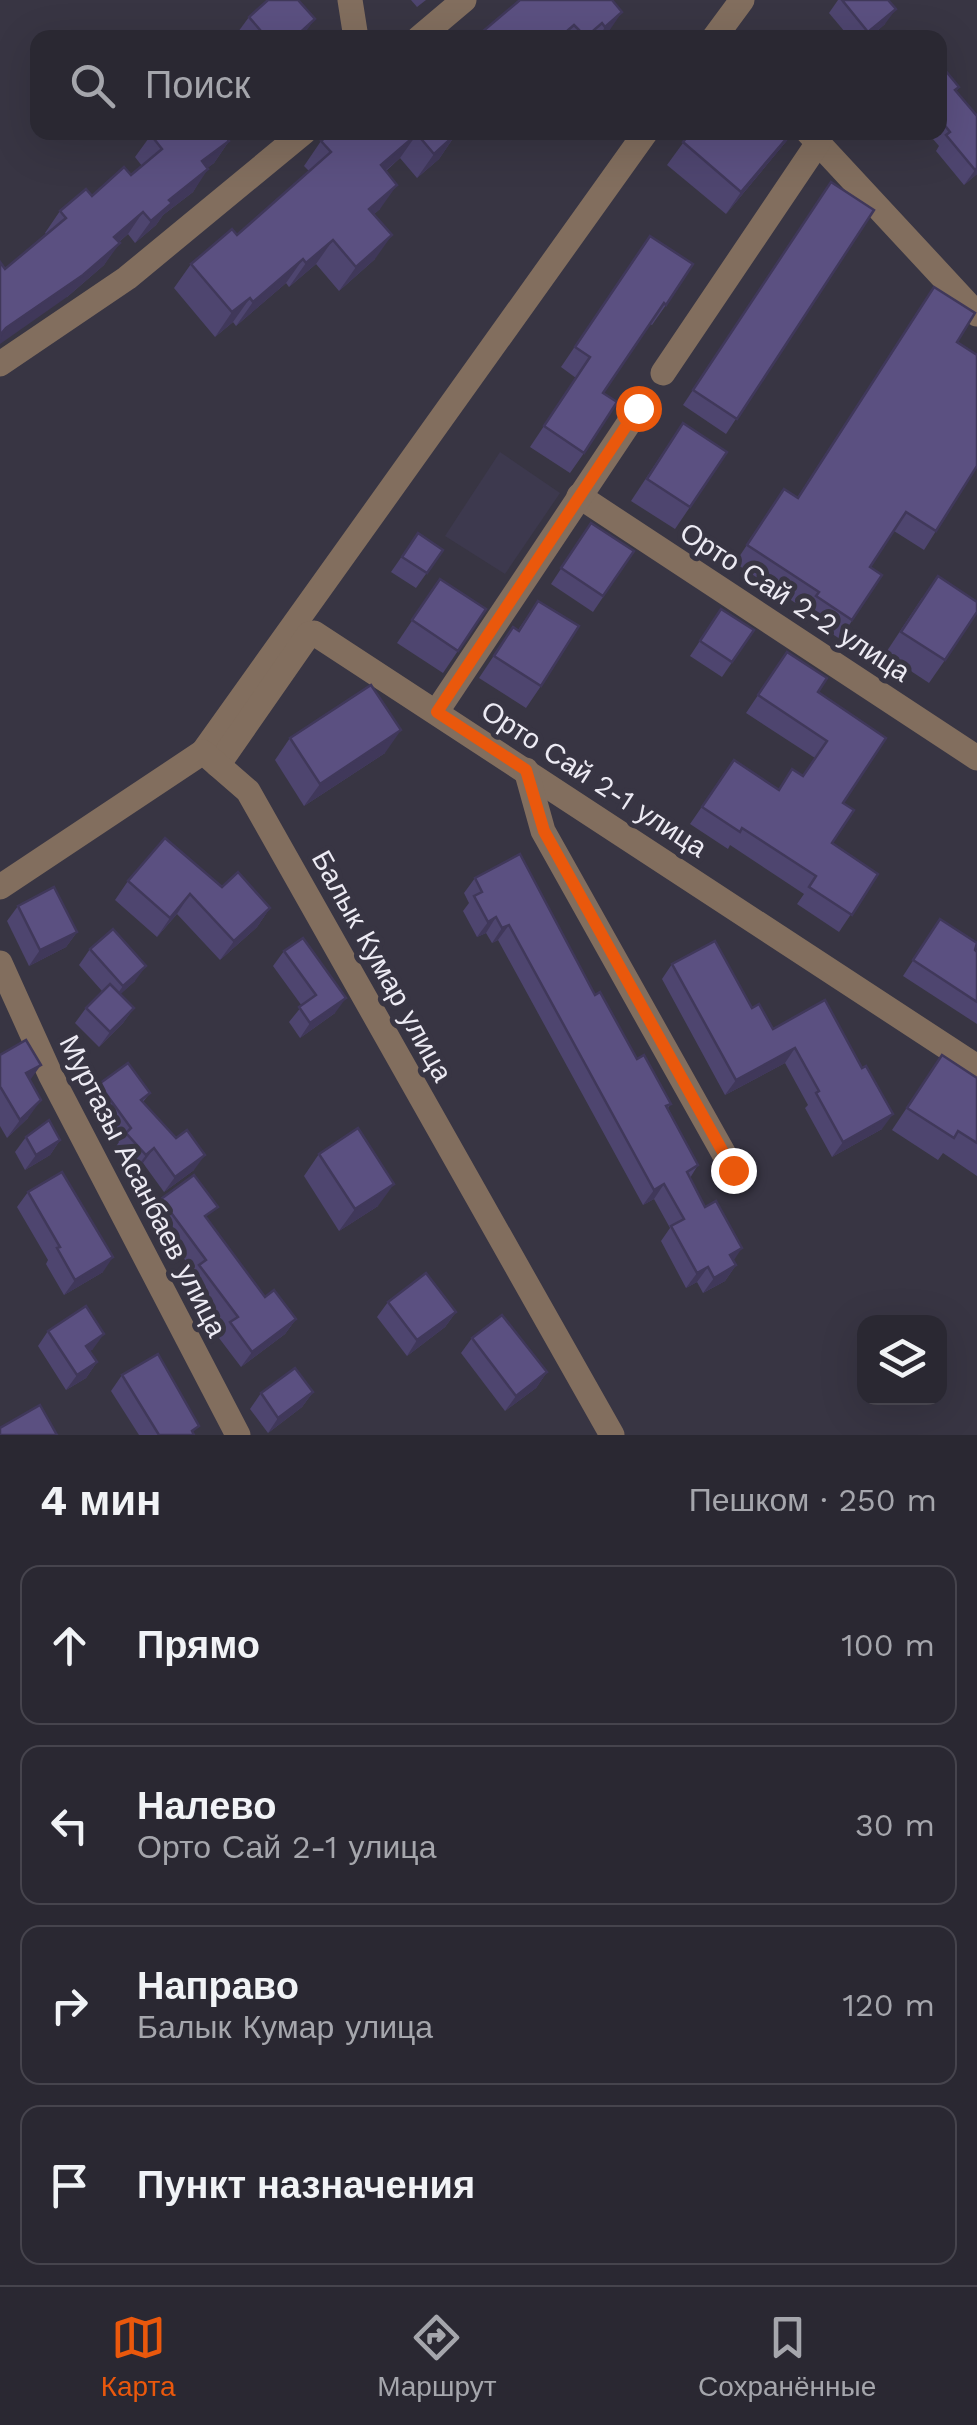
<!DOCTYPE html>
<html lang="ru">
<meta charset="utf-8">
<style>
:root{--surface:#2a2832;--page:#36343e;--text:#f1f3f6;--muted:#a5a6ac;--line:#46444d;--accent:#ea580c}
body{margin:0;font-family:"Work Sans",sans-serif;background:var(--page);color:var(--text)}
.controls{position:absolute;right:30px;bottom:30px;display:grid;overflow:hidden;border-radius:20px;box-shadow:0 10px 40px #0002}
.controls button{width:90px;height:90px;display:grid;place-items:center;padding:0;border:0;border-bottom:2px solid var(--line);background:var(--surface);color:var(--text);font:50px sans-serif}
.stop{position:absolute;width:30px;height:30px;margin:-22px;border:8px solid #ea580c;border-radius:50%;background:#fff}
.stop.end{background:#ea580c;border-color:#fff;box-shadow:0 2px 10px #0008}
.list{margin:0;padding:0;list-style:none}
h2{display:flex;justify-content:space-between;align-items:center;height:130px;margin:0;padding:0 40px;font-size:42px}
h2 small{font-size:32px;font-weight:400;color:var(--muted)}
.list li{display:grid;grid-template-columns:65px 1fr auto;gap:30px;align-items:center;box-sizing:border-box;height:160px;margin:0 20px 20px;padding:0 20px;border:2px solid var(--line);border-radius:20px}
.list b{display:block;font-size:38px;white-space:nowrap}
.list p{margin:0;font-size:32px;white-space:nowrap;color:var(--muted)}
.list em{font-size:32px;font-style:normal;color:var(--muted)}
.icon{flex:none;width:55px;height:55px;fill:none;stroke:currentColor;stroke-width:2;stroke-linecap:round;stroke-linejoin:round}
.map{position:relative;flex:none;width:977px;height:1435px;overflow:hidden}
.search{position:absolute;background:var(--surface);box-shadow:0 10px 40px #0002;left:30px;right:30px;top:30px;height:110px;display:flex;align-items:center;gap:25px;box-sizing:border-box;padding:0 35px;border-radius:20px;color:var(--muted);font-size:38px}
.sheet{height:850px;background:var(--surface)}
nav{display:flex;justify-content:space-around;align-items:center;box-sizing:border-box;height:140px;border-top:2px solid var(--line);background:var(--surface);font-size:28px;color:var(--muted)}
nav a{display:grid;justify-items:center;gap:5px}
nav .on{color:var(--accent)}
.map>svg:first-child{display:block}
</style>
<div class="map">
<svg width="977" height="1435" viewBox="0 0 977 1435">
<rect width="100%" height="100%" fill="#383543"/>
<path fill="#3d394e" d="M500,452l60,41 -55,81 -60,-38z"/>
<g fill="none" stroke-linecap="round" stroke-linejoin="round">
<g stroke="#826e5e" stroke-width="25">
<path d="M350,0l6,38"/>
<path d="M419,38l45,-38"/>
<path d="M714,38l28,-38"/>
<path d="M808,132l169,182"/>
<path d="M0,364l127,-86 177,-146"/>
<path d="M663,373l155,-230"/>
<path d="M579,496l398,262"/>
<path d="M437,711l202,-303"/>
<path d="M203,752l443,-620"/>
<path d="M218,765l91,-131 5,-1 663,434"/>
<path d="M526,770l17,61 190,339"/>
<path d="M0,887l203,-135 45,39 364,644"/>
<path d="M0,963l51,113 187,359"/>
</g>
</g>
<g fill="#4e456f">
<path d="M411,0h15l-9,7z"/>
<path d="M838,0h50l-3,24 -16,14h-19l-21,-25z"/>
<path d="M613,1l-9,37h-129z"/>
<path d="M249,17l55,17 -3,4h-58l-5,-6z"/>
<path d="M940,64l19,23 -3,5 21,24v58l-13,11 -28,-34 3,-5 -12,-14h13z"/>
<path d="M332,132l124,2 -17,25 -22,19 -17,-20 -14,13 -6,38 -6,5 1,45 -36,32 -23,-27 -27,23 -3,-4 -50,43 -3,-4 -18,15 -41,-49 17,-24 46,-29 73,-63 -6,-6 17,-25z"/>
<path d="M691,132h103l-68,82 -59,-49z"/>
<path d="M151,135l78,6 -15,22 -7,5 -14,24 -30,23 -7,10 -21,18 -7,-9 -9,8 -15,23 -37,32 -62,-28 41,-35 -1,-1 15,-22 71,-36 11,-9 -7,-9z"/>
<path d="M831,182l43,28 -148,224 -43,-29z"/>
<path d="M650,236l16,69 -14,20 -2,-1 -47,69 -19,60 -14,20 -40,-26 46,-69 -15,-11z"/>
<path d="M934,287l23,55 -21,189 -12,19 -30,-19 -24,36 12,8 -42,64 -37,-24 3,-5 -71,-47 49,-74 13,9z"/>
<path d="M668,445l22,62 -15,22 -44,-28z"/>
<path d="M591,523l43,28 -41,61 -42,-28z"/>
<path d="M418,533l25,17 -27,38 -25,-16z"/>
<path d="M440,579l46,30 -43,64 -46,-30z"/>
<path d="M922,598l23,62 -16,23 -44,-29z"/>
<path d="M538,601l3,85 -15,22 -47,-30 34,-51 5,3z"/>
<path d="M721,609l33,21 -32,47 -32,-21z"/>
<path d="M787,652l31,40 25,111 -11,40 46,31 -39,58 -42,-28 7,-10 -74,-49 -2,4 -38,-25 44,-64 45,29 24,-13 12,-18 -69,-45z"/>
<path d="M290,738l95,15 -81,53 -29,-46z"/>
<path d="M475,878l120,117 42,64 34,45 -3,4 30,57 -8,13 46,87 -11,16 -22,12 -6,-11 -11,6 -25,-47 9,-13 -16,-29 -11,6 -145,-265 -6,3 -6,-10 -9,4 -14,-26 6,-8 -5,-10z"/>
<path d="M128,881l94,6 48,21 -13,19 -37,33 -43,-46 -20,23 -42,-37z"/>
<path d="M18,906l59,26 -11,15 -37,19 -22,-45z"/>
<path d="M940,919l37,33v72l-74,-48z"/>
<path d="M90,949l45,32 -15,13 14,14 -11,15 -24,24 -24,-24 11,-15 16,-17 -23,-26z"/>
<path d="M284,951l51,62 -35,25 -11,-16 13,-16 -29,-40z"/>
<path d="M672,964l80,44 21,21 52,-29 57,129 -50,28 -27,-49 3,-3 -23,-42 -60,32 -63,-116z"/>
<path d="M0,1055l30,25 -2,38 -21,20 -7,-12z"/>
<path d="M942,1055l35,23v98l-34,-23 -5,7 -46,-30z"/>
<path d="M99,1084l51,9 -7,9 51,68 -30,22 -21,-29 -8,7 -20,-22 4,-6 -31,-43z"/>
<path d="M26,1137l34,3 -10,15 -25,15 -10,-18z"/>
<path d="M319,1154l59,52 -39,25 -35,-55z"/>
<path d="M28,1192l75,80 -39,23 -18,-31 2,-4 -31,-53z"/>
<path d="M161,1199l47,21 57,77 31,22 -11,15 -44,33 -22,-29 6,-9 -37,-49 6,-8 -43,-58z"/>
<path d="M388,1302l68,10 -11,15 -38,29 -30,-39z"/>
<path d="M48,1331l45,18 -3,2 7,11 -11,16 -20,12 -28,-44z"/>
<path d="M472,1338l75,34 -11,16 -31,23 -44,-58z"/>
<path d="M122,1375l72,59v1h-55l-28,-44z"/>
<path d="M313,1392l-11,15 -34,26 -18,-24 11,-16z"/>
</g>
<g fill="#40385a">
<path d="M896,9l-11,15 -16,14h-5l4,-6z"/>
<path d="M622,12l-17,25 -7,1 7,-11z"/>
<path d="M315,19l-11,15 -3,4h-7z"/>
<path d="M792,132h2l-68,82 15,-22z"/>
<path d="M417,134l-17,24 -36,31 17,-24z"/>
<path d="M456,134l-17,25 -22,19 17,-24z"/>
<path d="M229,141l-15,22 -27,21 15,-23z"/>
<path d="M977,168v6l-13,11 11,-15z"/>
<path d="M208,169l-15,23 -30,23 -7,10 -21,18 16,-22 18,-21z"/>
<path d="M397,185l-17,24 -28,24 17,-24z"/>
<path d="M143,212l-15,22 -29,25 15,-22z"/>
<path d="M392,235l-17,24 -36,32 17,-24z"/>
<path d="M333,240l-17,24 -27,23 17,-24z"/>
<path d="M120,243l-16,22 -37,32 -67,47v-8l6,-8z"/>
<path d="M303,259l-17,24 -50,43 17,-24z"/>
<path d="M250,298l-17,24 -18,15 17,-25z"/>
<path d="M401,730l-16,23 -81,53 16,-22z"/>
<path d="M190,894l-13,20 -20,23 13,-19z"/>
<path d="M270,908l-13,19 -37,33 14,-19z"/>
<path d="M496,917l-10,16 -9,4 11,-15z"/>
<path d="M509,925l-11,15 -6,3 10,-15z"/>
<path d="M77,932l-11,15 -37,19 11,-16z"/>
<path d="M146,966l-11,15 -23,21 11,-16z"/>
<path d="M346,998l-11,15 -35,25 10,-15z"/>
<path d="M134,1008l-11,15 -24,24 11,-15z"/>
<path d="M795,1048l-10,15 -60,32 11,-15z"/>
<path d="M41,1065l-13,18 -2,-10z"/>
<path d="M41,1100l-13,18 -21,20 13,-18z"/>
<path d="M893,1114l-11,15 -50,28 11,-15z"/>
<path d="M60,1140l-10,15 -25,15 11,-15z"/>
<path d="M154,1148l-11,15 -8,7 11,-15z"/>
<path d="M205,1155l-11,15 -30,22 11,-15z"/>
<path d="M394,1184l-16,22 -39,25 16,-22z"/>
<path d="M664,1184l-10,15 -11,6 11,-15z"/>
<path d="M742,1248l-10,15 -2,-8z"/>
<path d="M113,1257l-10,15 -39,23 11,-15z"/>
<path d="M736,1265l-11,16 -22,12 11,-15z"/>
<path d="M708,1267l-11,15 -11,6 11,-15z"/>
<path d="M456,1312l-11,15 -38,29 10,-16z"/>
<path d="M296,1319l-11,15 -44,33 11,-15z"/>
<path d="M104,1334l-11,15 -18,12 11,-15z"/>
<path d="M97,1362l-11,16 -20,12 11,-15z"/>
<path d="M547,1372l-11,16 -31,23 11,-15z"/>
<path d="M313,1392l-11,15 -34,26 10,-15z"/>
</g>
<g fill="#5b5081" stroke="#40385a" stroke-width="2.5">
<path d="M268,0h30l17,19 -21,19h-27l-18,-21z"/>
<path d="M520,0h92l10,12 -17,15 -3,-4 -16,14 -12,-12 -15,13h-84z"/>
<path d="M842,0h46l8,9 -28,23z"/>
<path d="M940,64l19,23 -4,3 22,26v52l-2,2 -29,-35 4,-3 -10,-13z"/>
<path d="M154,132h69l6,9 -27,20 6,8 -39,31 3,3 -21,18 -8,-9 -29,25 6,6 -37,32 -77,53 -5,6 -1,5v-77l5,7 61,-51 -6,-7 26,-22 6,7 32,-29 7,8 31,-26 -11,-14z"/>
<path d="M332,132h122l2,2 -22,20 -17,-20 -36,31 16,20 -28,24 23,26 -36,32 -23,-27 -27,23 -3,-4 -50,43 -3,-4 -18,14 -41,-48 41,-35 5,6 94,-83 -10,-11z"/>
<path d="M691,132h101l-51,60 -58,-50z"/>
<path d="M831,182l43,28 -137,209 -44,-29z"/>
<path d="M650,236l43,28 -27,41 -2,-2 -61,90 14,9 -33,51 -40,-27 46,-69 -15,-10z"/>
<path d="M934,287l41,26 -18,29 20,13v111l-41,65 -30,-19 -36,55 12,8 -30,45 -36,-24 3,-4 -72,-47 37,-56 14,9z"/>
<path d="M683,423l44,29 -37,55 -43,-28z"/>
<path d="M591,523l43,28 -31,45 -42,-28z"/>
<path d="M418,533l25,17 -16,23 -25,-16z"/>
<path d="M938,576l39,26v10l-32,48 -44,-28z"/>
<path d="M440,579l46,30 -28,42 -46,-31z"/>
<path d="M538,601l41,25 -38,60 -47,-30 19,-29 6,4z"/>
<path d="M721,609l33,21 -22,32 -32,-21z"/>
<path d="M787,652l40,26 -9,14 68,46 -43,65 11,7 -22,33 46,31 -26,41 -43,-28 7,-11 -74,-48 -2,4 -38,-25 32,-47 45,30 13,-21 11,7 24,-35 -69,-46z"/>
<path d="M371,685l30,45 -81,54 -30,-46z"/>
<path d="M165,838l57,49 16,-15 32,36 -36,33 -44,-47 -20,24 -42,-37z"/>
<path d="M520,854l75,141 5,-3 37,67 7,-4 27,49 -5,2 32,59 -11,7 18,35 11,-6 26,47 -12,7 6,10 -22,13 -6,-11 -11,6 -26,-47 13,-7 -20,-35 -10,6 -145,-265 -7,3 -6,-11 -8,5 -14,-26 8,-4 -7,-14z"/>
<path d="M54,887l23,45 -37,18 -22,-44z"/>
<path d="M940,919l37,24 -2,7 2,2v50l-64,-42z"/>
<path d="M113,929l33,37 -23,20 -33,-37z"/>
<path d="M303,938l43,60 -36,25 -11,-16 17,-12 -32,-44z"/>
<path d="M715,941l37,67 7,-4 14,25 52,-29 37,68 4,-2 27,48 -50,28 -27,-49 3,-2 -24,-43 -59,32 -64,-116z"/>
<path d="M110,984l24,24 -24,24 -24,-24z"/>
<path d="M26,1040l15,25 -15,8 15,27 -21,20 -19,-32h-1v-33z"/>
<path d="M942,1055l35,23v65l-19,-12 -4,7 -47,-30z"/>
<path d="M128,1063l22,30 -9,7 35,38 11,-8 18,25 -30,22 -21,-29 -8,7 -20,-22 5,-5 -32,-44z"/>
<path d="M49,1120l11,20 -24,15 -10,-18z"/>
<path d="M358,1128l36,56 -39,25 -36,-55z"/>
<path d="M62,1172l51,85 -38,23 -18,-32 3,-1 -32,-55z"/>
<path d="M194,1175l24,32 -13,9 60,81 9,-7 22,29 -44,33 -22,-30 8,-5 -39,-52 7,-5 -45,-61z"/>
<path d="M426,1273l30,39 -39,28 -29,-38z"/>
<path d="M86,1306l18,28 -18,12 11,16 -20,13 -29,-44z"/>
<path d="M502,1315l45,57 -31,24 -44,-58z"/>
<path d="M158,1354l41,72 -7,5 2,4h-35l-37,-60z"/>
<path d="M295,1368l18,24 -35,26 -17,-25z"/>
<path d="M40,1405l17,30h-57v-7z"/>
</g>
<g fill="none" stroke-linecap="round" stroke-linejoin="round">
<path stroke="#ea580c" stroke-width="12" d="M638,408l-201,304 89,58 18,61 189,339"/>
</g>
<g text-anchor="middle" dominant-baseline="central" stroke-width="10" stroke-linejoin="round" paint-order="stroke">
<g font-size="28" fill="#eceaf3" stroke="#383543">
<text transform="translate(795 602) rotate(33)">Орто Сай 2-2 улица</text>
<text transform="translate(594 779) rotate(33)">Орто Сай 2-1 улица</text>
<text transform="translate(382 966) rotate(61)">Балык Кумар улица</text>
<text transform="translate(143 1186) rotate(63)">Муртазы Асанбаев улица</text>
</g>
</g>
</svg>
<div class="controls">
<button><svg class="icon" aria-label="layers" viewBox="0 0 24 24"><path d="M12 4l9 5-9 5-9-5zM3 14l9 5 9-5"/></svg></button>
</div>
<div class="stop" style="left:638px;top:408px"></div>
<div class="stop end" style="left:733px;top:1170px"></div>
<div class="search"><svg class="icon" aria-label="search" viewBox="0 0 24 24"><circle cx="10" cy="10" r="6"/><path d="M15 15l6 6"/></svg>Поиск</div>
</div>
<section class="sheet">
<h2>4 мин<small>Пешком · 250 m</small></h2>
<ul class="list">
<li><svg class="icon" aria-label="ahead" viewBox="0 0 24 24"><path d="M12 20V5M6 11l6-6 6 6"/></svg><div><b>Прямо</b></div><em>100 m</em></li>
<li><svg class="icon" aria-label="left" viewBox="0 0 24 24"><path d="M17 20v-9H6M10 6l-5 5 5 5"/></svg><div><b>Налево</b><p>Орто Сай 2-1 улица</p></div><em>30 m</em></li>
<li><svg class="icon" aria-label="right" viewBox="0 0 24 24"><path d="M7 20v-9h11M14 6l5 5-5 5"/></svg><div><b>Направо</b><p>Балык Кумар улица</p></div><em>120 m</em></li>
<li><svg class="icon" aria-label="arrive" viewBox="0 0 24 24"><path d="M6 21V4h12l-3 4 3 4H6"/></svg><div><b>Пункт назначения</b></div></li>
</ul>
</section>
<nav>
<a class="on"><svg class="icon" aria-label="map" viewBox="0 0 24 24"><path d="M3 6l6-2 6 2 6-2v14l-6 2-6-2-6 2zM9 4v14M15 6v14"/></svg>Карта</a>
<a><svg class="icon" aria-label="directions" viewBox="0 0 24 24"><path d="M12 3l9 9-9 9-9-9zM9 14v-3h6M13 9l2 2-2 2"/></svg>Маршрут</a>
<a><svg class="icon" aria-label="saved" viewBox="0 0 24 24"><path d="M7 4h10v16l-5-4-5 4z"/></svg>Сохранённые</a>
</nav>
